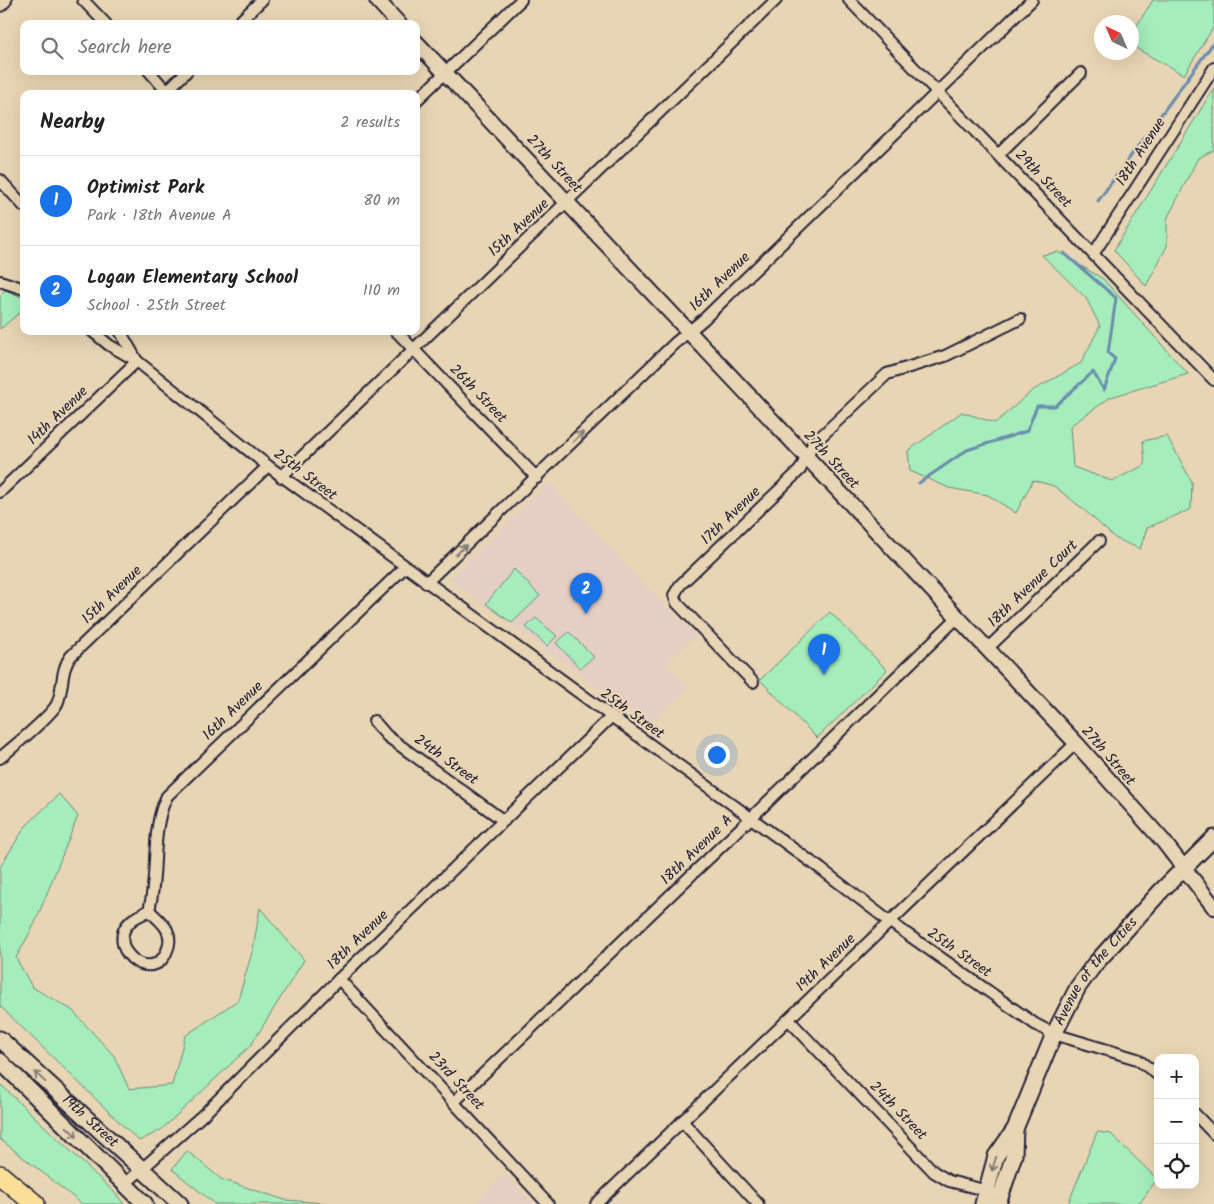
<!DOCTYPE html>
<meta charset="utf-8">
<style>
:root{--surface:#fff;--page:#f2f2f2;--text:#222;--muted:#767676;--line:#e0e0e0;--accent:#1a73e8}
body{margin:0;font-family:Kalam,sans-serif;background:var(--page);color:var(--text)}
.controls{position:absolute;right:15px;bottom:15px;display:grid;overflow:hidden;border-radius:10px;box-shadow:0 5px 20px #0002}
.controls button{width:45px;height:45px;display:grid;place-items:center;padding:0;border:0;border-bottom:1px solid var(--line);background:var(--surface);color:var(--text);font:25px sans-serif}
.compass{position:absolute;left:1094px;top:15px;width:45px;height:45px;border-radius:50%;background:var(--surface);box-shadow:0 5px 20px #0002;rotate:316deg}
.you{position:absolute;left:716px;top:754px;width:18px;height:18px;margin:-12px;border:4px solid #fff;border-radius:50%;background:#1a73e8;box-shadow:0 0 0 8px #1a73e833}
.badge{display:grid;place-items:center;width:32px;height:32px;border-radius:50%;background:var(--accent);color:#fff;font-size:16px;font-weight:700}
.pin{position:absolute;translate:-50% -41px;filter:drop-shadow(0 1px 2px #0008)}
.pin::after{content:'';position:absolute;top:26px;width:18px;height:15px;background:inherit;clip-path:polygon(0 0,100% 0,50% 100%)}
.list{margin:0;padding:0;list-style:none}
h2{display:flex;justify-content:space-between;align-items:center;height:65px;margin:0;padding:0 20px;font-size:21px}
h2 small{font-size:16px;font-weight:400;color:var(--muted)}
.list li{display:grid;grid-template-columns:32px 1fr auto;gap:15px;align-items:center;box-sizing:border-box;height:90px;padding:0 20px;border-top:1px solid var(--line)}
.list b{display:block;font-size:19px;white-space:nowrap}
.list p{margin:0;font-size:16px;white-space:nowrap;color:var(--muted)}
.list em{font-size:16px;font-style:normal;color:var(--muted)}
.icon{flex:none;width:28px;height:28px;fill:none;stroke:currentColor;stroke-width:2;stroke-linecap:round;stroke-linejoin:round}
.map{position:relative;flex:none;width:1214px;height:1204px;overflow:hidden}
.search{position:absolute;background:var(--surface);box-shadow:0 5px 20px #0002;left:20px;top:20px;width:400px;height:55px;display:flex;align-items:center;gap:12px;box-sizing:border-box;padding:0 18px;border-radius:10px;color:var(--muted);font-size:19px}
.panel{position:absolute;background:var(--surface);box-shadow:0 5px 20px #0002;left:20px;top:90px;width:400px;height:245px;border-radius:10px}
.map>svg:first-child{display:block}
</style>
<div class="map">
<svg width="1214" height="1204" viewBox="0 0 1214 1204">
<rect width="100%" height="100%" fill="#e8d5b3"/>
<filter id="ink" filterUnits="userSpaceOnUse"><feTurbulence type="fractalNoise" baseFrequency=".02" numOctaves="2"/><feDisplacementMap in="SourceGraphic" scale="10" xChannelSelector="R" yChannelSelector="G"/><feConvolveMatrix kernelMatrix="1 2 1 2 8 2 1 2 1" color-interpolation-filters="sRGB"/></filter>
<g filter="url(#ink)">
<g fill="#e5cfc5">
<path d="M549,482l103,111 44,42 -31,29 24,23 -40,38 -200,-146z"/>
<path d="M504,1174l30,30h-60z"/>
</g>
<g fill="#a5eebc" stroke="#64887c">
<path d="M1153,0h61v26l-30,49 -52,-29v-13z"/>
<path d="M1214,88v62l-16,8 -31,61v27l-21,40 -32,-36z"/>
<path d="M1058,252l45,27 85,95 -77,23 -41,29 3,41 39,14 33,-16 -2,-24 24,-5 25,46 -1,27 -44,19 -7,21 -25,-11 -33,-30 -28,-22 -21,-6 -17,33 -28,-18 -39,-7 -39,-17 -2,-20 54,-39 33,11 37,-32 49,-28 19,-37 -14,-28 -44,-43z"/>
<path d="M5,290l19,8v11l-24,20v-34z"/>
<path d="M514,569l26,27 -28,27 -26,-19z"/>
<path d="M830,612l57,58 -70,68 -57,-58z"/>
<path d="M536,618l21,18 -10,10 -21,-19z"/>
<path d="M569,632l25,25 -14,11 -24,-25z"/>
<path d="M59,794l19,22 -43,107 -19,35 16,29 40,23 42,46 15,33 43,-4 13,-49 53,-36 15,-51 7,-41 44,52 -53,85 -90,85 -22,11 -139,-135v-139l25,-40z"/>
<path d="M0,1084l114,108 10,12h-42l-82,-65z"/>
<path d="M1097,1132l14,2 46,45 -15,21 -7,4h-67z"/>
<path d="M187,1151l34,28 64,21 52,4h-122l-43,-35z"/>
</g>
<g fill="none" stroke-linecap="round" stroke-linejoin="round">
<g stroke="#6b8cae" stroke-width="3">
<path d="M1098,201l116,-159"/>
<path d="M919,483l48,-33 60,-19 10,-25h18l38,-34 11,18 11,-31 -7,-6 8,-55 -52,-45"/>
</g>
<g stroke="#22223b" stroke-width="14">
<g id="minor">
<path d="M83,0l23,24"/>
<path d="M849,0l365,380"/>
<path d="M237,24l25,-24"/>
<path d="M149,71l20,23"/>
<path d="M164,94l23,-23"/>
<path d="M416,101l105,-101"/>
<path d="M998,155l83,-82"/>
<path d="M0,180l24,26"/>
<path d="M1094,253l120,-185"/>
<path d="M0,281l24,8"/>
<path d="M120,331l17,30 131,105 553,403 69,53 145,102 19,10 83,25 21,16"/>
<path d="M396,331l141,147"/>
<path d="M281,477l495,-477"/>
<path d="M0,492l137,-131 -28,-16 -17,-14"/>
<path d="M426,583l249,-240 29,-24 328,-319"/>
<path d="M988,648l111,-107"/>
<path d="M753,682l-76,-79 -3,-8 6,-10 120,-115 13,-26 74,-70 58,-18 75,-37"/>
<path d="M374,721l13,15 117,85"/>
<path d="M0,758c13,-11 50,-41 57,-54 7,-16 3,-34 14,-48l197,-190"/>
<path d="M149,910c10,-36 1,-80 18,-114l237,-228"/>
<path d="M149,910c6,7 14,12 18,20 4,8 3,15 -1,23 -16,33 -64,-8 -34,-33 5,-4 12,-6 17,-10z"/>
<path d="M339,979l209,225"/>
<path d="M789,1020l145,152 15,9 43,11"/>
<path d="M455,1101l296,-283 206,-200"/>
<path d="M1195,1114l19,20"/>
<path d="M682,1121l76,83"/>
<path d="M125,1184l80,-71 134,-134 272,-262"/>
<path d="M596,1204l480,-461"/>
</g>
</g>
<g stroke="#22223b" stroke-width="18">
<g id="tertiary">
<path d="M377,0l22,24"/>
<path d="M0,4l4,-4"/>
<path d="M416,42l660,701 87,98 51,66"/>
</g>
</g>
<g stroke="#22223b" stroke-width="19">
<g id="secondary">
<path id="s1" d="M0,1039l180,165"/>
<path d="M0,1061l145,143"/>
<path id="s2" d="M983,1204l13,-48 19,-27 39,-95 24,-47 16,-22 67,-74 53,-53"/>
<path d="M998,1204l16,-49 1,-26"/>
</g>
</g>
<g stroke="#22223b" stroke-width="22">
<path id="motorway" d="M0,1175l35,29"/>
</g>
<use href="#minor" stroke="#e8d5b3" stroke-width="10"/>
<use href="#tertiary" stroke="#e8d5b3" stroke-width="14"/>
<use href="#secondary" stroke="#e8d5b3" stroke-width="15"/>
<use href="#motorway" stroke="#fadf96" stroke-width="19"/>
</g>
<defs><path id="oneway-shaft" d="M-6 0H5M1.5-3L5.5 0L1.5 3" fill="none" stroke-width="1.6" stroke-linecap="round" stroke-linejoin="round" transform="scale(1.25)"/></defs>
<g stroke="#857c77">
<use href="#oneway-shaft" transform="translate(578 437) rotate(-44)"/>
<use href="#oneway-shaft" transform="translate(461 550) rotate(-43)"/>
<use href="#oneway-shaft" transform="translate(40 1077) rotate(-137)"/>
<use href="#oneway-shaft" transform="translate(72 1132) rotate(44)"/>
<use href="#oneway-shaft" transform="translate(994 1164) rotate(107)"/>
</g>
</g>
<g text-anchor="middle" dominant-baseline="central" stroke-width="4.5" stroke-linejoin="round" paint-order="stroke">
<g font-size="15" fill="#22223b" stroke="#e8d5b3">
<text transform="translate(1141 152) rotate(-57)">18th Avenue</text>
<text transform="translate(554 164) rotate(47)">27th Street</text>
<text transform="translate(1043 179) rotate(46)">29th Street</text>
<text transform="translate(519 228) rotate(-43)">15th Avenue</text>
<text transform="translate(720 282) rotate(-44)">16th Avenue</text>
<text transform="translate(478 394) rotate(46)">26th Street</text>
<text transform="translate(58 416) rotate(-44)">14th Avenue</text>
<text transform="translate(831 460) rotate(47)">27th Street</text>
<text transform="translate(305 475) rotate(37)">25th Street</text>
<text transform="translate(731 516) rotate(-44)">17th Avenue</text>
<text transform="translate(1033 584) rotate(-44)">18th Avenue Court</text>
<text transform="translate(112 595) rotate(-44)">15th Avenue</text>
<text transform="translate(233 711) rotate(-44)">16th Avenue</text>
<text transform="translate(632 714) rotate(36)">25th Street</text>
<text transform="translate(1108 756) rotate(49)">27th Street</text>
<text transform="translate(446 760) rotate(36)">24th Street</text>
<text transform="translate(697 850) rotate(-44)">18th Avenue A</text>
<text transform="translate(358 940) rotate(-44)">18th Avenue</text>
<text transform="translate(959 953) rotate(35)">25th Street</text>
<text transform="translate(826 963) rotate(-44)">19th Avenue</text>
<text stroke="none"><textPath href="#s2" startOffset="261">Avenue of the Cities</textPath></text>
<text transform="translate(456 1081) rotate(47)">23rd Street</text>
<text transform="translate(898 1111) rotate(46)">24th Street</text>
<text stroke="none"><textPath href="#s1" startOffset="122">19th Street</textPath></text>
</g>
</g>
</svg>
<div class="controls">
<button>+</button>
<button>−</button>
<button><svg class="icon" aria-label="locate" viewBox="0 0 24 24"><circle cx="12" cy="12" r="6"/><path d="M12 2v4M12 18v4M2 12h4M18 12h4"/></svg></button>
</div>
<svg class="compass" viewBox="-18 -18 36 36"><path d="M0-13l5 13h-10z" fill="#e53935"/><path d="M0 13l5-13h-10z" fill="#767676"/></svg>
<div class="you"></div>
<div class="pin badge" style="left:824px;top:675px">1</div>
<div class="pin badge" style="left:586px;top:614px">2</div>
<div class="search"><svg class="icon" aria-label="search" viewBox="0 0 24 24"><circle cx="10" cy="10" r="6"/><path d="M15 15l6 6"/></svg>Search here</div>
<section class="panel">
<h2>Nearby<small>2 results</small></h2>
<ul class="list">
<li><span class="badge">1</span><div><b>Optimist Park</b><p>Park · 18th Avenue A</p></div><em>80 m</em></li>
<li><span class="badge">2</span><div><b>Logan Elementary School</b><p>School · 25th Street</p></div><em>110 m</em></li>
</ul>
</section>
</div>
